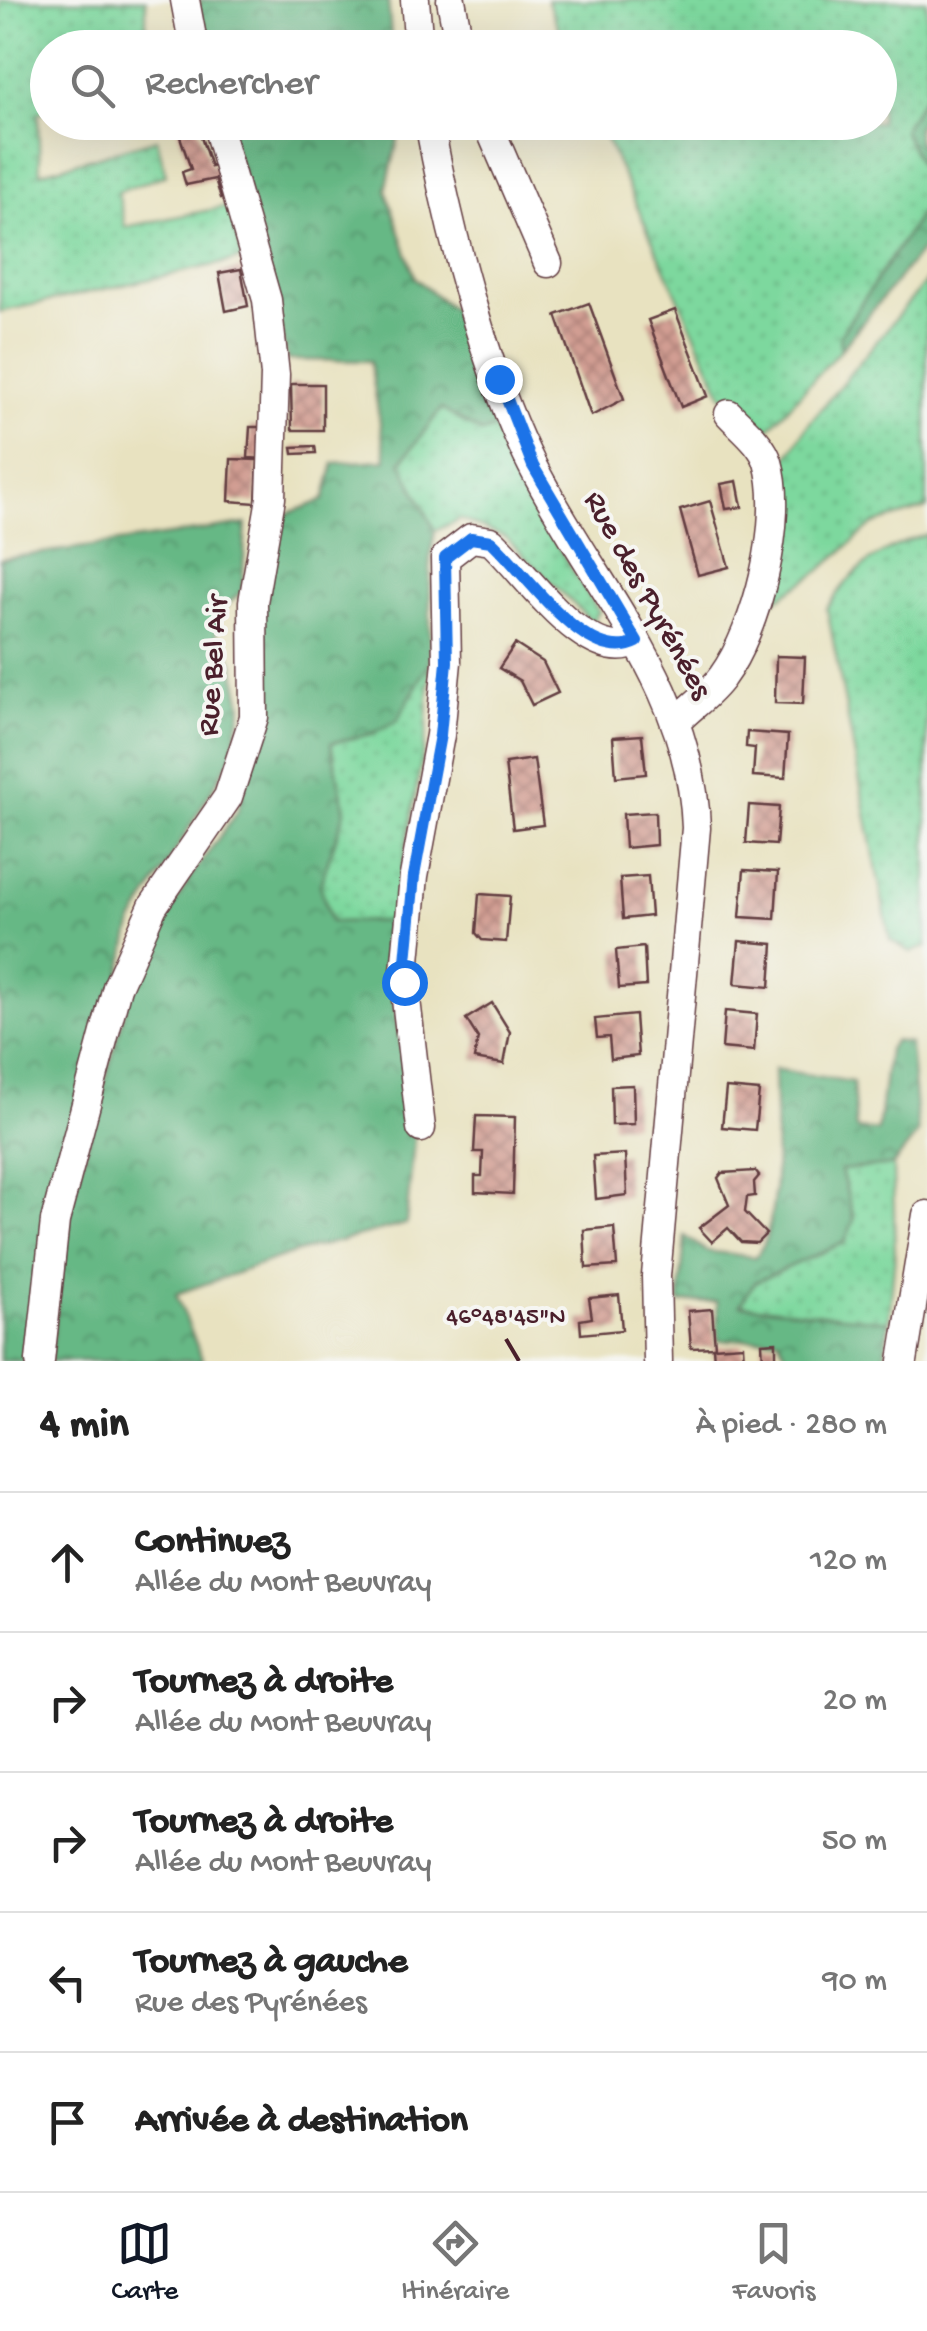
<!DOCTYPE html>
<html lang="fr">
<meta charset="utf-8">
<style>
:root{--surface:#fff;--page:#f2f2f2;--text:#222;--muted:#767676;--line:#e0e0e0;--accent:#111827}
body{margin:0;font-family:"Gochi Hand",sans-serif;background:var(--page);color:var(--text)}
.stop{position:absolute;width:30px;height:30px;margin:-22px;border:8px solid #1a73e8;border-radius:50%;background:#fff}
.stop.end{background:#1a73e8;border-color:#fff;box-shadow:0 2px 10px #0008}
.list{margin:0;padding:0;list-style:none}
h2{display:flex;justify-content:space-between;align-items:center;height:130px;margin:0;padding:0 40px;font-size:42px}
h2 small{font-size:32px;font-weight:400;color:var(--muted)}
.list li{display:grid;grid-template-columns:65px 1fr auto;gap:30px;align-items:center;box-sizing:border-box;height:140px;padding:0 40px;border-top:2px solid var(--line)}
.list b{display:block;font-size:38px;white-space:nowrap}
.list p{margin:0;font-size:32px;white-space:nowrap;color:var(--muted)}
.list em{font-size:32px;font-style:normal;color:var(--muted)}
.icon{flex:none;width:55px;height:55px;fill:none;stroke:currentColor;stroke-width:2;stroke-linecap:round;stroke-linejoin:round}
.map{position:relative;flex:none;width:927px;height:1361px;overflow:hidden}
.search{position:absolute;background:var(--surface);box-shadow:0 10px 40px #0002;left:30px;right:30px;top:30px;height:110px;display:flex;align-items:center;gap:25px;box-sizing:border-box;padding:0 35px;border-radius:55px;color:var(--muted);font-size:38px}
.sheet{height:830px;background:var(--surface)}
nav{display:flex;justify-content:space-around;align-items:center;box-sizing:border-box;height:140px;border-top:2px solid var(--line);background:var(--surface);font-size:28px;color:var(--muted)}
nav a{display:grid;justify-items:center;gap:5px}
nav .on{color:var(--accent)}
.map>svg:first-child{display:block}
</style>
<div class="map">
<svg width="927" height="1361" viewBox="0 0 927 1361">
<defs>
<pattern id="grass-dots" width="8" height="8" patternUnits="userSpaceOnUse" patternTransform="scale(2.5)"><rect width="8" height="8" fill="#7dd89e"/><path d="M2 2h.1M6 6h.1" fill="none" stroke="#6eb988" stroke-width="1.8" stroke-linecap="round"/></pattern>
<pattern id="forest-crowns" width="20" height="18" patternUnits="userSpaceOnUse" patternTransform="scale(2.5)"><rect width="20" height="18" fill="#66b885"/><path d="M2 6a3 3 0 1 1 6 0M12 15a3 3 0 1 1 6 0" fill="none" stroke="#56956d"/></pattern>
<pattern id="building-cross-hatch" width="8" height="8" patternUnits="userSpaceOnUse" patternTransform="scale(2.5)"><rect width="8" height="8" fill="#d29e93"/><path d="M0 0l8 8M0 8l8-8" fill="none" stroke="#ac8078"/></pattern>
</defs>
<rect width="100%" height="100%" fill="#f6f6f2"/>
<filter id="ink" filterUnits="userSpaceOnUse"><feTurbulence type="fractalNoise" baseFrequency=".01" numOctaves="2"/><feDisplacementMap in="SourceGraphic" scale="20" xChannelSelector="R" yChannelSelector="G"/><feConvolveMatrix kernelMatrix="1 2 1 2 8 2 1 2 1" color-interpolation-filters="sRGB"/></filter>
<filter id="wash" filterUnits="userSpaceOnUse"><feTurbulence type="fractalNoise" baseFrequency=".0048" numOctaves="4" result="noise"/><feDisplacementMap in="SourceGraphic" scale="40" xChannelSelector="R" yChannelSelector="G"/><feGaussianBlur stdDeviation="2.25" result="paint"/><feColorMatrix in="noise" values="0 0 0 0 0 0 0 0 0 0 0 0 0 0 0 0 0 1.4 0 .05"/><feComposite in="paint" operator="in"/></filter>
<g filter="url(#wash)">
<rect width="100%" height="100%" fill="#e8e2c0"/>
<g fill="url(#grass-dots)" stroke="#647c64" stroke-width="2.5">
<path d="M0,0h146v30l-13,4v13l-85,1 -1,63 -9,2 2,60 117,-34 9,36 -48,17 7,35 105,-21 12,53 -242,53z"/>
<path d="M547,0h380v91l-24,39 24,50v24l-87,131 1,14 -75,83 -44,-38 -123,-271 281,-1v-74l-314,-1z"/>
<path d="M927,280v228l-54,16 -53,47 -52,34 13,-137 26,-42z"/>
<path d="M441,409l41,24 14,-5 49,99 54,85 -7,10 -87,-85 -45,-18 -25,12 -34,-68z"/>
<path d="M927,535v412l-16,5 -21,-12 -63,-331c24,-40 55,-62 100,-74z"/>
<path d="M430,661l-3,68 -34,192 -61,2 -12,-38 25,-74 -14,-68c69,-16 66,-22 99,-82z"/>
<path d="M893,1165l2,89 -6,67 -150,-15 16,-24 90,-40 9,-23 -13,-49z"/>
</g>
<g fill="url(#forest-crowns)" stroke="#586c58" stroke-width="2.5">
<path d="M200,0h188l4,47h-185l-8,-32z"/>
<path d="M927,91v21l-10,16 1,12 9,13v27l-24,-50z"/>
<path d="M226,123h176l-16,67 29,88 37,31 44,119 -14,5 -41,-24 -40,53 34,69 -5,28v102l-33,60 -26,13 -40,9 14,68 -25,74 11,37 62,-1 -2,57 23,162 -8,84 -109,28 -121,42 27,67h-153l19,-152 68,-241 55,-93 45,-63 27,-87 -3,-114 15,-93 48,-18 10,-37 52,-3 -16,-99 -83,-1 -25,-118z"/>
<path d="M927,204v39l-86,106 -1,-14z"/>
<path d="M246,524l-4,67 -23,22 -3,25 17,23 9,44 -10,51 -99,166 -106,439h-27v-802z"/>
<path d="M894,1041l16,2 8,90 -25,32 -52,5 13,50 -9,22 -90,40 -15,23 149,16 -5,40h-95l-11,-23 -60,3 -1,-40 -38,2 6,-67 21,15 49,6c29,-29 19,-146 19,-188l79,13 3,47 22,2 10,-82z"/>
</g>
<g id="blocks">
<g fill="url(#building-cross-hatch)">
<path d="M175,122h21l15,45 8,-3 10,32 -8,2 -6,-19 -29,6 -4,-13 9,-3z"/>
<path d="M241,269l7,37 -22,5 -7,-38z"/>
<path d="M589,303l35,96 -33,17 -35,-101z"/>
<path d="M675,310l33,86 -27,11 -33,-87z"/>
<path d="M291,384h32v46h-31z"/>
<path d="M250,427h17l-1,32 -18,-1z"/>
<path d="M315,446l1,7 -23,1 -1,-7z"/>
<path d="M231,459l27,1 -2,43 -27,-2z"/>
<path d="M737,481l5,26 -16,2 -5,-25z"/>
<path d="M710,501l19,66 -31,8 -18,-65z"/>
<path d="M515,644l28,18 15,31 -26,12 -12,-24 -21,-13z"/>
<path d="M776,656l29,1 -2,47 -28,-1z"/>
<path d="M747,732l41,3 -3,43 -32,-2 2,-28 -9,-1z"/>
<path d="M642,735l4,39 -30,3 -3,-40z"/>
<path d="M534,759l9,66 -30,4 -8,-66z"/>
<path d="M749,805l30,2 -3,38 -30,-2z"/>
<path d="M655,812l1,33 -31,3 -2,-34z"/>
<path d="M744,870l34,2 -3,47 -35,-2z"/>
<path d="M648,876l3,40 -28,3 -3,-41z"/>
<path d="M479,894l31,2 -4,46 -24,-2 -6,-7z"/>
<path d="M739,941l34,3 -3,43 -35,-3z"/>
<path d="M644,947l2,39 -27,2 -3,-38z"/>
<path d="M492,1003l18,29 -6,32 -30,-5 4,-21 -12,-19z"/>
<path d="M725,1011l32,3 -3,37 -32,-3z"/>
<path d="M635,1015l3,41 -27,3 -2,-22 -12,1 -2,-19z"/>
<path d="M633,1085l1,39 -22,1 -1,-39z"/>
<path d="M726,1088l33,3 -4,39 -33,-3z"/>
<path d="M476,1116l39,1 -2,77 -38,-2v-16h7l1,-24h-9z"/>
<path d="M625,1154l2,41 -31,4 -3,-43z"/>
<path d="M755,1171l4,5 -5,6 1,14 -8,1 -2,15 21,22 -9,9 -16,-1 -13,-14 -16,14 -13,-14 30,-23 -11,-27 4,-5z"/>
<path d="M614,1227l3,39 -31,2 -2,-38z"/>
<path d="M619,1295l3,35 -41,4 -1,-14 12,-2 -3,-20z"/>
<path d="M712,1309l3,38 -24,1 -3,-37z"/>
<path d="M776,1342v19h-13l-1,-18z"/>
<path d="M743,1345l1,16h-30l-1,-14z"/>
</g>
</g>
</g>
<g filter="url(#ink)">
<use href="#blocks" fill-opacity="0" stroke="#623c41" stroke-width="2.5"/>
<g fill="none" stroke-linecap="round" stroke-linejoin="round">
<g stroke="#623c41" stroke-width="31">
<g id="minor">
<path d="M185,0l9,48"/>
<path d="M415,0l4,48"/>
<path d="M451,0l9,48"/>
<path d="M429,122c19,103 56,250 103,343 61,121 160,222 164,363l-40,448 2,85"/>
<path d="M487,122l61,141"/>
<path d="M678,720c14,-14 33,-27 44,-43 35,-47 63,-158 46,-215 -6,-19 -26,-34 -39,-48"/>
<path d="M421,1128l-17,-146 10,-106 26,-141 7,-73 -2,-104 26,-20 20,3c35,31 96,127 146,101"/>
<path d="M40,1361l15,-140 62,-234 36,-81 75,-109 26,-80 -1,-115 18,-104 4,-123 -8,-75 -51,-178"/>
<path d="M903,1361l24,-146"/>
</g>
</g>
<use href="#minor" stroke="#fff" stroke-width="28"/>
</g>
</g>
<g fill="none" stroke-linecap="round" stroke-linejoin="round" filter="url(#ink)">
<path stroke="#1a73e8" stroke-width="12" d="M404,982l10,-106 26,-141 7,-73 -2,-104 26,-20 20,3c35,31 96,127 146,101l-104,-176 -34,-87"/>
</g>
<path fill="none" stroke="#4a1f2b" stroke-width="4" d="M506,1339l13,22"/>
<g text-anchor="middle" dominant-baseline="central" stroke-width="8" stroke-linejoin="round" paint-order="stroke">
<g font-size="32" fill="#4a1f2b" stroke="#f6f6f2">
<text transform="translate(646 596) rotate(61)">Rue des Pyrénées</text>
<text transform="translate(215 666) rotate(-86)">Rue Bel Air</text>
</g>
</g>
<g font-size="25" text-anchor="middle" fill="#4a1f2b" stroke="#f6f6f2" stroke-width="8" stroke-linejoin="round" paint-order="stroke">
<text x="506" y="1323">46°48'45"N</text>
</g>
</svg>
<div class="stop" style="left:404px;top:982px"></div>
<div class="stop end" style="left:499px;top:379px"></div>
<div class="search"><svg class="icon" aria-label="search" viewBox="0 0 24 24"><circle cx="10" cy="10" r="6"/><path d="M15 15l6 6"/></svg>Rechercher</div>
</div>
<section class="sheet">
<h2>4 min<small>À pied · 280 m</small></h2>
<ul class="list">
<li><svg class="icon" aria-label="ahead" viewBox="0 0 24 24"><path d="M12 20V5M6 11l6-6 6 6"/></svg><div><b>Continuez</b><p>Allée du Mont Beuvray</p></div><em>120 m</em></li>
<li><svg class="icon" aria-label="right" viewBox="0 0 24 24"><path d="M7 20v-9h11M14 6l5 5-5 5"/></svg><div><b>Tournez à droite</b><p>Allée du Mont Beuvray</p></div><em>20 m</em></li>
<li><svg class="icon" aria-label="right" viewBox="0 0 24 24"><path d="M7 20v-9h11M14 6l5 5-5 5"/></svg><div><b>Tournez à droite</b><p>Allée du Mont Beuvray</p></div><em>50 m</em></li>
<li><svg class="icon" aria-label="left" viewBox="0 0 24 24"><path d="M17 20v-9H6M10 6l-5 5 5 5"/></svg><div><b>Tournez à gauche</b><p>Rue des Pyrénées</p></div><em>90 m</em></li>
<li><svg class="icon" aria-label="arrive" viewBox="0 0 24 24"><path d="M6 21V4h12l-3 4 3 4H6"/></svg><div><b>Arrivée à destination</b></div></li>
</ul>
</section>
<nav>
<a class="on"><svg class="icon" aria-label="map" viewBox="0 0 24 24"><path d="M3 6l6-2 6 2 6-2v14l-6 2-6-2-6 2zM9 4v14M15 6v14"/></svg>Carte</a>
<a><svg class="icon" aria-label="directions" viewBox="0 0 24 24"><path d="M12 3l9 9-9 9-9-9zM9 14v-3h6M13 9l2 2-2 2"/></svg>Itinéraire</a>
<a><svg class="icon" aria-label="saved" viewBox="0 0 24 24"><path d="M7 4h10v16l-5-4-5 4z"/></svg>Favoris</a>
</nav>
